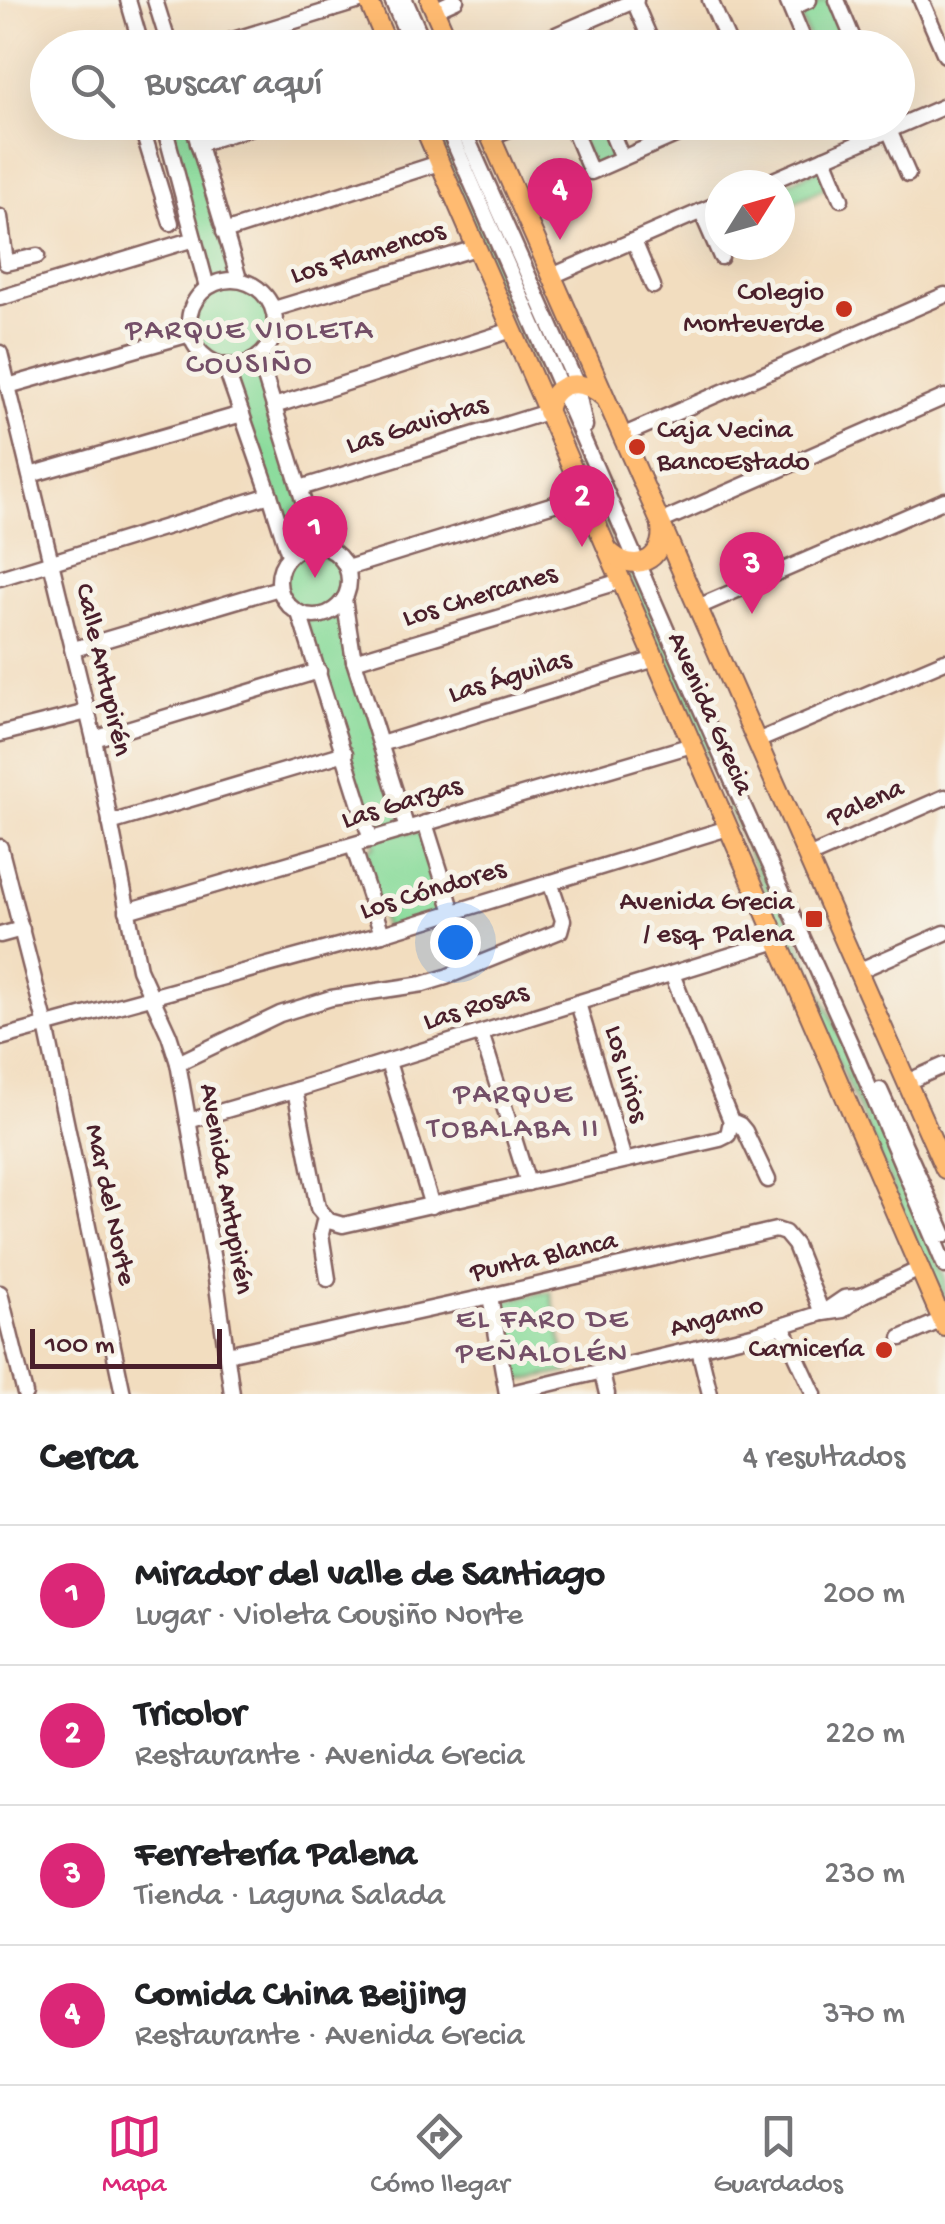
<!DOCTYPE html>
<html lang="es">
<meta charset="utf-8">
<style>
:root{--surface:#fff;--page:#f2f2f2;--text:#202124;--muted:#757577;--line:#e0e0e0;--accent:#db2777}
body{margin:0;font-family:"Gochi Hand",sans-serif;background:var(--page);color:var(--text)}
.compass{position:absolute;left:705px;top:170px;width:90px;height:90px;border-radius:50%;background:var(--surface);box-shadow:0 10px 40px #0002;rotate:53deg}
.scale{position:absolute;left:30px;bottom:25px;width:192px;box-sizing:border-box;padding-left:10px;border:5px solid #4a1f2b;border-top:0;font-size:28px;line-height:35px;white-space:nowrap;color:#4a1f2b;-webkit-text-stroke:8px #f7f3e8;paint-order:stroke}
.you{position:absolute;left:455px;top:942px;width:35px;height:35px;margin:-25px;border:8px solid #fff;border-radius:50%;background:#1a73e8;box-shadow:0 0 0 15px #1a73e833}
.badge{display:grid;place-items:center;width:65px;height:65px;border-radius:50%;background:var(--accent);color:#fff;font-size:32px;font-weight:700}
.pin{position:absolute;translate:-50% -82px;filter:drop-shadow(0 2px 5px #0008)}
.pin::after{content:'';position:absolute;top:52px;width:35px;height:30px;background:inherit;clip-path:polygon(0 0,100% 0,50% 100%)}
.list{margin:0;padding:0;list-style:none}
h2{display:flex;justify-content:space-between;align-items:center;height:130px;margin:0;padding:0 40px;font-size:42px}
h2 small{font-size:32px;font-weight:400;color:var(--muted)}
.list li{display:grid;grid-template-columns:65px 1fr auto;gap:30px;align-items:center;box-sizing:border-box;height:140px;padding:0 40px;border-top:2px solid var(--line)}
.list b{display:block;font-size:38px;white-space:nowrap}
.list p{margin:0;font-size:32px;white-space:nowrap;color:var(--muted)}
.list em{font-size:32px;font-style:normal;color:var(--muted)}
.icon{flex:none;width:55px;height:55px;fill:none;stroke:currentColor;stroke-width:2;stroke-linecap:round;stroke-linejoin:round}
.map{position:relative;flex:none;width:945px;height:1394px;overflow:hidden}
.search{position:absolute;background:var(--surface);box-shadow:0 10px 40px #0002;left:30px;right:30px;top:30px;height:110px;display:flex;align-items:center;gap:25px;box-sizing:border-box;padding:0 35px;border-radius:55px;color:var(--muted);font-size:38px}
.sheet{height:690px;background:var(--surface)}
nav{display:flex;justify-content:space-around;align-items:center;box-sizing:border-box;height:140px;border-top:2px solid var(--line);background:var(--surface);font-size:28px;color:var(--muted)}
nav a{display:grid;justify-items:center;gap:5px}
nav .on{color:var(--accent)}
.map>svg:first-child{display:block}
</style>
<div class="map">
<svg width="945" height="1394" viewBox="0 0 945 1394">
<rect width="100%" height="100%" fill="#f7f3e8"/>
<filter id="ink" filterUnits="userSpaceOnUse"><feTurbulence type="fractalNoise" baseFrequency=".01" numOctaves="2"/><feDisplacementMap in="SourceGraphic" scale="20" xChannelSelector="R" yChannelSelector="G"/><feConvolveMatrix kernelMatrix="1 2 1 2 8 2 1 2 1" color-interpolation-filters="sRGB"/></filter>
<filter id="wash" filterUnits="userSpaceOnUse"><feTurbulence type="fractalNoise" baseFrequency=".0048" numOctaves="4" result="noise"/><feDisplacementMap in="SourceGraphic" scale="40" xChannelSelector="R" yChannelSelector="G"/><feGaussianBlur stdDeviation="2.25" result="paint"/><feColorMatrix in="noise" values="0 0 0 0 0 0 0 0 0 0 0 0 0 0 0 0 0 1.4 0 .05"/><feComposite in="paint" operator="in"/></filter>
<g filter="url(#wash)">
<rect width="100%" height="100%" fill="#f2ddbf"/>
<g fill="#8bdc9c" stroke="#6a7e64" stroke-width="2.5">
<path d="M825,0h7l20,47h-40l-14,-36z"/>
<path d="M164,123h26l48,160c35,16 44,40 19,71l60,195c23,7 33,25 24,48l64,236 17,-2 28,78 -65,21 -22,-77 12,-7 -73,-237c-22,-11 -24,-32 -11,-52l-65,-196c-36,-14 -42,-42 -17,-71z"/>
<path d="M426,123h10l108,239 362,823 39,91v32l-398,-922 -36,-67z"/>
<path d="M573,123h30l14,33 -25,11z"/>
<path d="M821,168l8,18 -49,23v-23z"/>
<path d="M551,1291l17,81 -49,9 -16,-80z"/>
</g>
</g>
<g filter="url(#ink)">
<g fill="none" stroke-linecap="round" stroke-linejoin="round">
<g stroke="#85625f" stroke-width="19">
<g id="minor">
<path d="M128,0l14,48"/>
<path d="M155,0l15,48"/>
<path d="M392,0l21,48"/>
<path d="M405,0l21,48"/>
<path d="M710,0l21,48"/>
<path d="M787,0l20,48"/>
<path d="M837,0l20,48"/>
<path d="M921,0l24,55"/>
<path d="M634,1l20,47"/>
<path d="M791,8l18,-8"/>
<path d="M434,10l22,-10"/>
<path d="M567,30l8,18"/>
<path d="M207,48l156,-48"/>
<path d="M526,48l110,-48"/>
<path d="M140,122l31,101"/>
<path d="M163,122l44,165"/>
<path d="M192,122l47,157"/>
<path d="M445,122l290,665 117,260 93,219"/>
<path d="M460,122l116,261 9,43"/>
<path d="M570,122l21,50 114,-50"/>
<path d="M607,122l15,36"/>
<path d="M889,130l19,44"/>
<path d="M490,137l36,-15"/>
<path d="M198,144l70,-22"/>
<path d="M824,158l17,41"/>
<path d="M762,185l183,-79"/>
<path d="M701,211l20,46"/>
<path d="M0,217l6,46 31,-7"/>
<path d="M224,232l215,-69"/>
<path d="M634,241l19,45"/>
<path d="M552,276l168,-73"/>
<circle cx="232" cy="323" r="43"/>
<path d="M0,298l194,-59"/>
<path d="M274,309l202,-61"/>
<path d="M0,353l94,386 45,230 30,66 9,28 37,209 17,122"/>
<path d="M259,358l58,187"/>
<path d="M225,366l45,129 19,60"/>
<path d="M8,386l182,-52"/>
<path d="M274,406l238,-76"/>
<path d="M622,436l323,-141"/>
<path d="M30,475l212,-61"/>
<path d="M300,488l247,-76"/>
<path d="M660,522l285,-125"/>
<circle cx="314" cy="581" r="35"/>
<path d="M347,568l236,-73"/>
<path d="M0,578l270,-83"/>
<path d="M344,599l10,62 53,168"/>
<path d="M698,607l247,-107"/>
<path d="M299,613l72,227"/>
<path d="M74,649l205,-61"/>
<path d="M354,661l267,-80"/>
<path d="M0,734l87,-22"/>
<path d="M94,739l225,-68"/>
<path d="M757,741l188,-80"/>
<path d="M381,744l274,-85"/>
<path d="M110,823l235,-70"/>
<path d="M425,823l28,89"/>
<path d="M353,846l29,88"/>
<path d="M0,847l46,179 77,368"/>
<path d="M808,857l137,-60"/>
<path d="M127,911l565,-166"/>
<path d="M0,935l22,-6"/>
<path d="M858,971l87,-38"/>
<path d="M672,974l59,147 9,4 5,6 23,49"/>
<path d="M578,1003l46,157"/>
<path d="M481,1033l47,150"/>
<path d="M0,1038l382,-104 346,-106"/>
<path d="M388,1062l44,144"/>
<path d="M178,1063l102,-49 51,-16 92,-14 23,-7 114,-46 3,-11 -13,-38"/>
<path d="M907,1082l38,-17"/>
<path d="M295,1090l23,118 11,13 14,4 377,-86 8,-4 3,-14"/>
<path d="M880,1090l65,145"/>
<path d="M188,1121l107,-31 482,-149"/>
<path d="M325,1217l-4,17 7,45"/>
<path d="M0,1293l25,101"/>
<path d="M490,1296l17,98"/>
<path d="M823,1313l20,-3 18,-14 59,-27"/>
<path d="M783,1327l31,67"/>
<path d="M901,1338l41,-18"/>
<path d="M699,1349l11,45"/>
<path d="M227,1354l263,-58 286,-66 9,3 10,12 27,68"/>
<path d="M602,1373l5,21"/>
<path d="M507,1394l249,-60 66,-21 22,-15 17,-2"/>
</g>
</g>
<g stroke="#85625f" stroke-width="22">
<g id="major">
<path d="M368,0l21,48"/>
<path d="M430,0l21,48"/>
<path d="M422,122l523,1205"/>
<path d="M484,122l461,1047"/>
<path d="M547,412c6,-34 36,-34 57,-15"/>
<path d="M608,550c24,25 58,12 53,-24"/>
</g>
</g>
<use href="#minor" stroke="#fff" stroke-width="14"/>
<use href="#major" stroke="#ffbb71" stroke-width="18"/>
</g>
</g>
<g fill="#c8321e" stroke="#f7f3e8" stroke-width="4">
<circle cx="844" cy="309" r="10"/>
<circle cx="637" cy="447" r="10"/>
<rect x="804" y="909" width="20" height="20" rx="5"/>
<circle cx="884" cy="1350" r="10"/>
</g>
<g text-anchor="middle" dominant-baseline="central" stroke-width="10" stroke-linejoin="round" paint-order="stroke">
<g font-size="28" fill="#4a1f2b" stroke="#f7f3e8">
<text transform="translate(368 254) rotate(-17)">Los Flamencos</text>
<text transform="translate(417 426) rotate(-17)">Las Gaviotas</text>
<text transform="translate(480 597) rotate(-17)">Los Chercanes</text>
<text transform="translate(102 670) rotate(77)">Calle Antupirén</text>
<text transform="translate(510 678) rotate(-17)">Las Águilas</text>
<text transform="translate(709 714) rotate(66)">Avenida Grecia</text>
<text transform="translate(402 804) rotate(-17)">Las Garzas</text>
<text transform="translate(866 804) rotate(-24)">Palena</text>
<text transform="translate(433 891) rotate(-17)">Los Cóndores</text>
<text transform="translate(476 1008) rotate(-17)">Las Rosas</text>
<text transform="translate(625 1074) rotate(74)">Los Lirios</text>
<text transform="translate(225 1189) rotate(80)">Avenida Antupirén</text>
<text transform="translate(109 1205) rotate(78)">Mar del Norte</text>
<text transform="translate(544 1258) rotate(-13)">Punta Blanca</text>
<text transform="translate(717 1318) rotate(-15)">Angamo</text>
</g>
<g font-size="28" fill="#4a1f2b" stroke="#f7f3e8" text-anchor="end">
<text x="824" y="293">Colegio<tspan x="824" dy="32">Monteverde</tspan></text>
<text x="657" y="431" text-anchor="start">Caja Vecina<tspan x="657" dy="32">BancoEstado</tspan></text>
<text x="794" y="903">Avenida Grecia<tspan x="794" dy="32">/ esq. Palena</tspan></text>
<text x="864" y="1350">Carnicería</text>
</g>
<g font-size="30" letter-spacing="2.5" fill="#744f68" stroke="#f7f3e8">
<text x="250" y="332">PARQUE VIOLETA<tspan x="250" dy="34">COUSIÑO</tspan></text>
<text x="514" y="1096">PARQUE<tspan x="514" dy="34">TOBALABA II</tspan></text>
<text x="543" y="1321">EL FARO DE<tspan x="543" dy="34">PEÑALOLÉN</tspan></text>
</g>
</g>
</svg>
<svg class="compass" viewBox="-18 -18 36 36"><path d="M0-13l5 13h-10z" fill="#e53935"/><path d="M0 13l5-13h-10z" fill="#757577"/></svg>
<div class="scale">100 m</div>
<div class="you"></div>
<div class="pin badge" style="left:315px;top:578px">1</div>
<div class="pin badge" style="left:582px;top:547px">2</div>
<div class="pin badge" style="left:752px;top:614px">3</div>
<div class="pin badge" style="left:560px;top:240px">4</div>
<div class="search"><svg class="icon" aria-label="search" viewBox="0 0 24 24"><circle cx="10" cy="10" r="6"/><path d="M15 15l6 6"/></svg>Buscar aquí</div>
</div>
<section class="sheet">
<h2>Cerca<small>4 resultados</small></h2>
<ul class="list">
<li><span class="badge">1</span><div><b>Mirador del valle de Santiago</b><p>Lugar · Violeta Cousiño Norte</p></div><em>200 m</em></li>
<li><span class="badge">2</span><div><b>Tricolor</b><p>Restaurante · Avenida Grecia</p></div><em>220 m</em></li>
<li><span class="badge">3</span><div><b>Ferretería Palena</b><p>Tienda · Laguna Salada</p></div><em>230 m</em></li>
<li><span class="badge">4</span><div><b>Comida China Beijing</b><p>Restaurante · Avenida Grecia</p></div><em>370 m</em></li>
</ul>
</section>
<nav>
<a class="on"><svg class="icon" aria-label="map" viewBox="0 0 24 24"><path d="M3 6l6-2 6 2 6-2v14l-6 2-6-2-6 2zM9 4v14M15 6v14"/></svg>Mapa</a>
<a><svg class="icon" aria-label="directions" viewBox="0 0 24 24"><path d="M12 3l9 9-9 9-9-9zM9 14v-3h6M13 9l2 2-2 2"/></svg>Cómo llegar</a>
<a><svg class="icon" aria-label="saved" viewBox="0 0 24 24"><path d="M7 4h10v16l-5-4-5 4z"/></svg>Guardados</a>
</nav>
